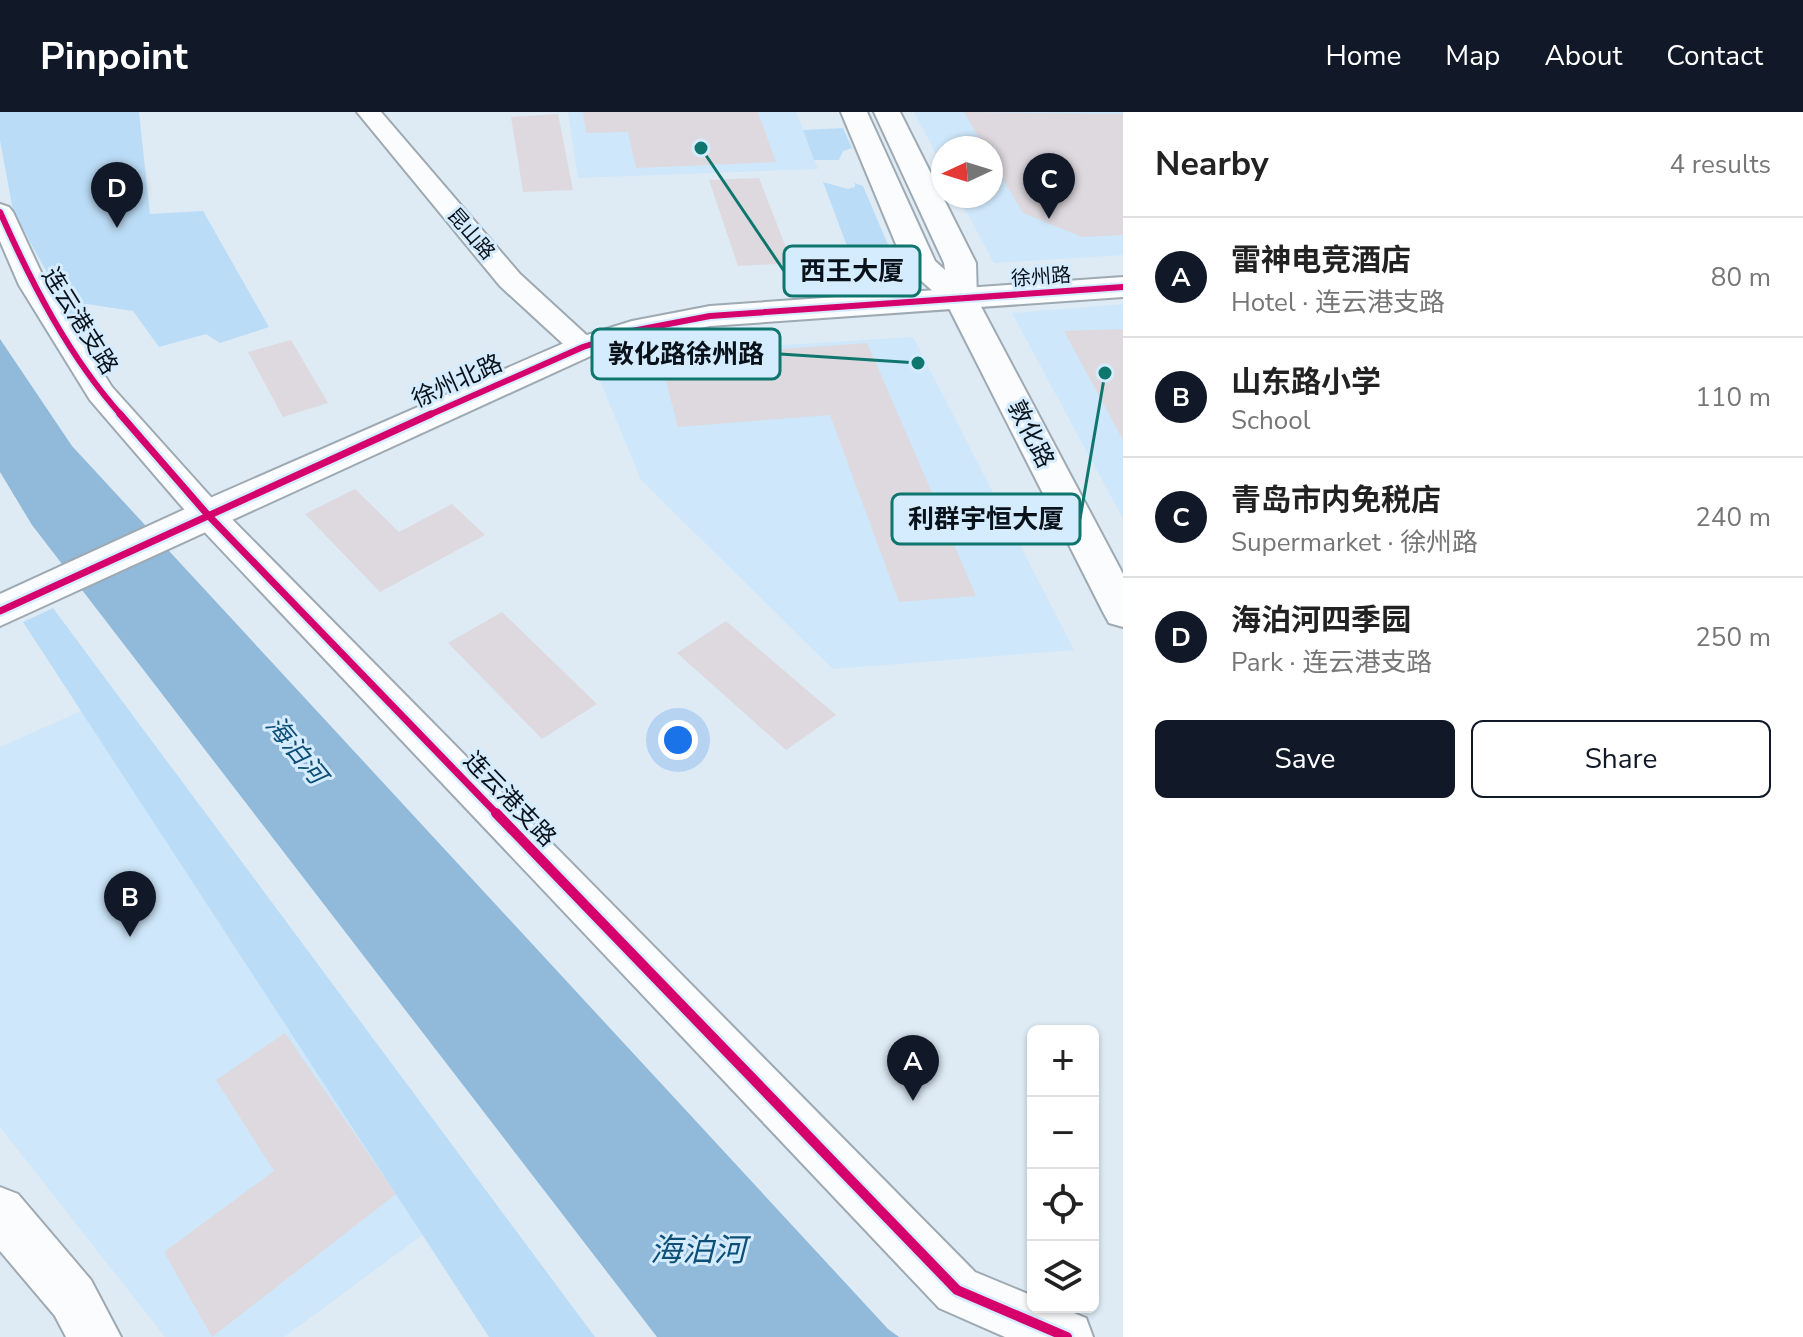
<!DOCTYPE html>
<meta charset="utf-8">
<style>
:root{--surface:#fff;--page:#f6f6f6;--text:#222;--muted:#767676;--line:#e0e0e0;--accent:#111827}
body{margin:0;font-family:"Nunito Sans","Noto Sans SC",sans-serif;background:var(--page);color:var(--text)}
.controls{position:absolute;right:24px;bottom:24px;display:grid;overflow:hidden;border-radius:12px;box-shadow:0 2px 6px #0004}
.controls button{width:72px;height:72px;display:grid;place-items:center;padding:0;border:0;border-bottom:2px solid var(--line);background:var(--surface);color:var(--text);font:40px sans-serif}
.compass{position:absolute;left:931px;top:24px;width:72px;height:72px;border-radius:50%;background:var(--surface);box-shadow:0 2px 6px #0004;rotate:266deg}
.you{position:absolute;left:678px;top:628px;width:28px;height:28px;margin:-20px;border:6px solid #fff;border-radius:50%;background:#1a73e8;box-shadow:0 0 0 12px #1a73e833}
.badge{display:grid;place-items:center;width:52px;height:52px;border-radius:50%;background:var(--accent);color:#fff;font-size:26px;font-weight:700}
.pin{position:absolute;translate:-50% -66px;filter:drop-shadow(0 2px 4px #0008)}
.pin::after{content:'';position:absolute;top:42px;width:28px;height:24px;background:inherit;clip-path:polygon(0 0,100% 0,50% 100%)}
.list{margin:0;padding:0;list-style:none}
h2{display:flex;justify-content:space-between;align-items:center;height:104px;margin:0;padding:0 32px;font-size:34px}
h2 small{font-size:26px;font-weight:400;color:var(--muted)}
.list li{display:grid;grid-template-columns:52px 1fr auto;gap:24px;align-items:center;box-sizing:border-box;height:120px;padding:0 32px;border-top:2px solid var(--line)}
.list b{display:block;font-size:30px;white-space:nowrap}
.list p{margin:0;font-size:26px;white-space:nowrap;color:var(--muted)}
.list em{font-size:26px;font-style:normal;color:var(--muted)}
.actions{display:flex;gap:16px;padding:24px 32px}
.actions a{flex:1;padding:18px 0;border:2px solid var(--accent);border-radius:12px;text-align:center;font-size:28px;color:var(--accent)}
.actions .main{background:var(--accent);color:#fff}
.icon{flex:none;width:44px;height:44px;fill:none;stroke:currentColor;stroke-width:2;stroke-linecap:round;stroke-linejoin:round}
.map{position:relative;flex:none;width:1123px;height:1225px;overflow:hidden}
header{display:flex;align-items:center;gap:48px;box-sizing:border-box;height:112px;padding:0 40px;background:var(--accent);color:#fff}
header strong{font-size:38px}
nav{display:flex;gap:44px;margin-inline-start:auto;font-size:28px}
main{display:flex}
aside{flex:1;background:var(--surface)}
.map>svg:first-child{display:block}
</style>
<header>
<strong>Pinpoint</strong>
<nav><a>Home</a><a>Map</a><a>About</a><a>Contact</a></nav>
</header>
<main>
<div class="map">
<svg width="1123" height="1225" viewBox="0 0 1123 1225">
<rect width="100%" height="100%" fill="#deebf5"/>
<g fill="#cee7fa">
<path d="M568,0h228l22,57 -240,9z"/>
<path d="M914,0h209v143l-129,8 -36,-67h33v-48h-48v19z"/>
<path d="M1123,192v215l-111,-206z"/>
<path d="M913,225l161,313 -241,19 -192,-189 -42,-102 117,-29z"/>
<path d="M99,591l352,511 -167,123h-119l-165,-210v-380z"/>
</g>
<g fill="#bbdcf6">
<path d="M0,0h139l11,102 53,-3 66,116 -49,16 -14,-9 -47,13 -26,-36 -47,-7 -14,14 -59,-107 -13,-71z"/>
<path d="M843,16l9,20 -9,3 -4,9h-25l-11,-30z"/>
<path d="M823,70l25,7 7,-2v-4l8,3 40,94 -39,11z"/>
<path d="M53,496l542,729h-106l-466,-715z"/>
</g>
<path fill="#90b9da" d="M0,227l72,107 816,883 11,8h-242l-625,-812 -32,-53z"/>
<g fill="#ded9de">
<path d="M583,0h175l18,50 -140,6 -8,-36 -42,1z"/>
<path d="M964,0l159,2v121l-41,2 -59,-24 -32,-54v-11h-6z"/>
<path d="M558,2l15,76 -50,2 -12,-75z"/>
<path d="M759,66l33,85 -54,3 -29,-86z"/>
<path d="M1123,217v111l-59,-109z"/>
<path d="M291,228l37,63 -45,14 -35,-65z"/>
<path d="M867,231l54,124 55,129 -77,6 -69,-187 -152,12 -18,-69z"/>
<path d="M355,377l44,43 53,-28 33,31 -105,57 -75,-78z"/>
<path d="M502,500l95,92 -55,35 -94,-96z"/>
<path d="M726,509l110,94 -50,35 -109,-97z"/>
<path d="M285,921l111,161 -184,143 -48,-85 110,-81 -58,-91z"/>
</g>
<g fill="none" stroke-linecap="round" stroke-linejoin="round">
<g stroke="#9ea9b1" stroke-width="4">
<g id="minor">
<path d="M357,0h24l139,162 73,67 4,6 -4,6 -10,3 -10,-3 -73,-67z"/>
<path d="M0,92l9,3 4,5 34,73 65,102 107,119 756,766 58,24v11h26l27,11 7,19h-88l-66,-29 -744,-786 -105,-122 -71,-115 -19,-44z"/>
<path d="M0,1075l18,7 73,86 30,57h-55l-11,-21 -55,-65z"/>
</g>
</g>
<g stroke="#9ea9b1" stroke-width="4">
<path id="tertiary" d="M1123,165v20l-413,29 -71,14 -44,14 -595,272v-32l194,-89 377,-165 61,-19 78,-15z"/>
</g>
<g stroke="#9ea9b1" stroke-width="4">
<path id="secondary" d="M841,0h26l68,149 10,9 -1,-7 -70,-151h26l76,151 1,36 146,275v53l-14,-4 -6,-11 -156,-308 -42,-38z"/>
</g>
<use href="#minor" fill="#fafcfe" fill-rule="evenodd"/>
<use href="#tertiary" fill="#fafcfe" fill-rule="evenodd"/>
<use href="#secondary" fill="#fafcfe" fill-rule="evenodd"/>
<g stroke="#d5ecfe" stroke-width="10">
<g id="cycleway-far2">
<path d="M0,100c32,72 69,145 122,204"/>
<path d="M427,304l156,-69 49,-16 78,-15 413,-29"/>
</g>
</g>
<g stroke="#d5ecfe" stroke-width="12">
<g id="cycleway-far1">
<path d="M120,302l87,100 291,301"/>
<path d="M0,499l431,-197"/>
</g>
</g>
<g stroke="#d5ecfe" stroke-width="15">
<path id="cycleway" d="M496,701l461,477 110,47"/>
</g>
<use href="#cycleway-far2" stroke="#d6006c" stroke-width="6"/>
<use href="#cycleway-far1" stroke="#d6006c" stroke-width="7"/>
<use href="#cycleway" stroke="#d6006c" stroke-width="10"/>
</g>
<g text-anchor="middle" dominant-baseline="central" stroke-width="6" stroke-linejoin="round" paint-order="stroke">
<g font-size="20" fill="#09121a" stroke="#d5ecfe">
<text transform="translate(471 122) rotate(49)">昆山路</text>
<text transform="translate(1041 165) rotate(-4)">徐州路</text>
</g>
<g font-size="24" fill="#09121a" stroke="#d5ecfe">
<text transform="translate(80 209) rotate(58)">连云港支路</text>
<text transform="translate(457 269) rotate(-24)">徐州北路</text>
<text transform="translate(1031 322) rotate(63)">敦化路</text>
<text transform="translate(510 687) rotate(46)">连云港支路</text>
</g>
<g font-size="26" font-style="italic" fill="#0e4f77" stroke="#d5ecfe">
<text transform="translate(296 638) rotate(51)">海泊河</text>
</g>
<g font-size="32" font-style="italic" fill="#0e4f77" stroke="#d5ecfe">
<text x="698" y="1138">海泊河</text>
</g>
</g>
<path fill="none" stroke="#0f766e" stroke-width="3" d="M701 36L784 159M918 251L780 242M1105 261L1080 407"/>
<g fill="#0f766e" stroke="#d5ecfe" stroke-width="3">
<circle cx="701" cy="36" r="8"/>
<circle cx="918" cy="251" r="8"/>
<circle cx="1105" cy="261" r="8"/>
</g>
<g fill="#d5ecfe" stroke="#0f766e" stroke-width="3">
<rect x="784" y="134" width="136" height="50" rx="8"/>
<rect x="592" y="217" width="188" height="50" rx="8"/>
<rect x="892" y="382" width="188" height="50" rx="8"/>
</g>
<g font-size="26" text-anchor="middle" font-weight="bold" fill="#09121a">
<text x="852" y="168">西王大厦</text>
<text x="686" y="251">敦化路徐州路</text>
<text x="986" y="416">利群宇恒大厦</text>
</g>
</svg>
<div class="controls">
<button>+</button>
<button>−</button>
<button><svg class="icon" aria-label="locate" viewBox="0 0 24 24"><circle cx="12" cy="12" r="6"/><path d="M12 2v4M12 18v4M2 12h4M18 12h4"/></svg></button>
<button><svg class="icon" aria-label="layers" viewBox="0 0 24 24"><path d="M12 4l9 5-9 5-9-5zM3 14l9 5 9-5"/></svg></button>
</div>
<svg class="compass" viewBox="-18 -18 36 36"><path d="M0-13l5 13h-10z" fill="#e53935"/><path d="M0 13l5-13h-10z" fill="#767676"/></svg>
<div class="you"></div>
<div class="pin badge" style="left:913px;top:989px">A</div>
<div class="pin badge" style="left:130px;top:825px">B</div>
<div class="pin badge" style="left:1049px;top:107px">C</div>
<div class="pin badge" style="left:117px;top:116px">D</div>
</div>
<aside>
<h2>Nearby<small>4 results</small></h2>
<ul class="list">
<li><span class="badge">A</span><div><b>雷神电竞酒店</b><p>Hotel · 连云港支路</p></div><em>80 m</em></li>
<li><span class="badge">B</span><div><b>山东路小学</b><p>School</p></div><em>110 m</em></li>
<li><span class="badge">C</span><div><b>青岛市内免税店</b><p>Supermarket · 徐州路</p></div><em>240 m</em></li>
<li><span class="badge">D</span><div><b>海泊河四季园</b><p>Park · 连云港支路</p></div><em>250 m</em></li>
</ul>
<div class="actions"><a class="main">Save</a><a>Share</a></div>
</aside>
</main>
